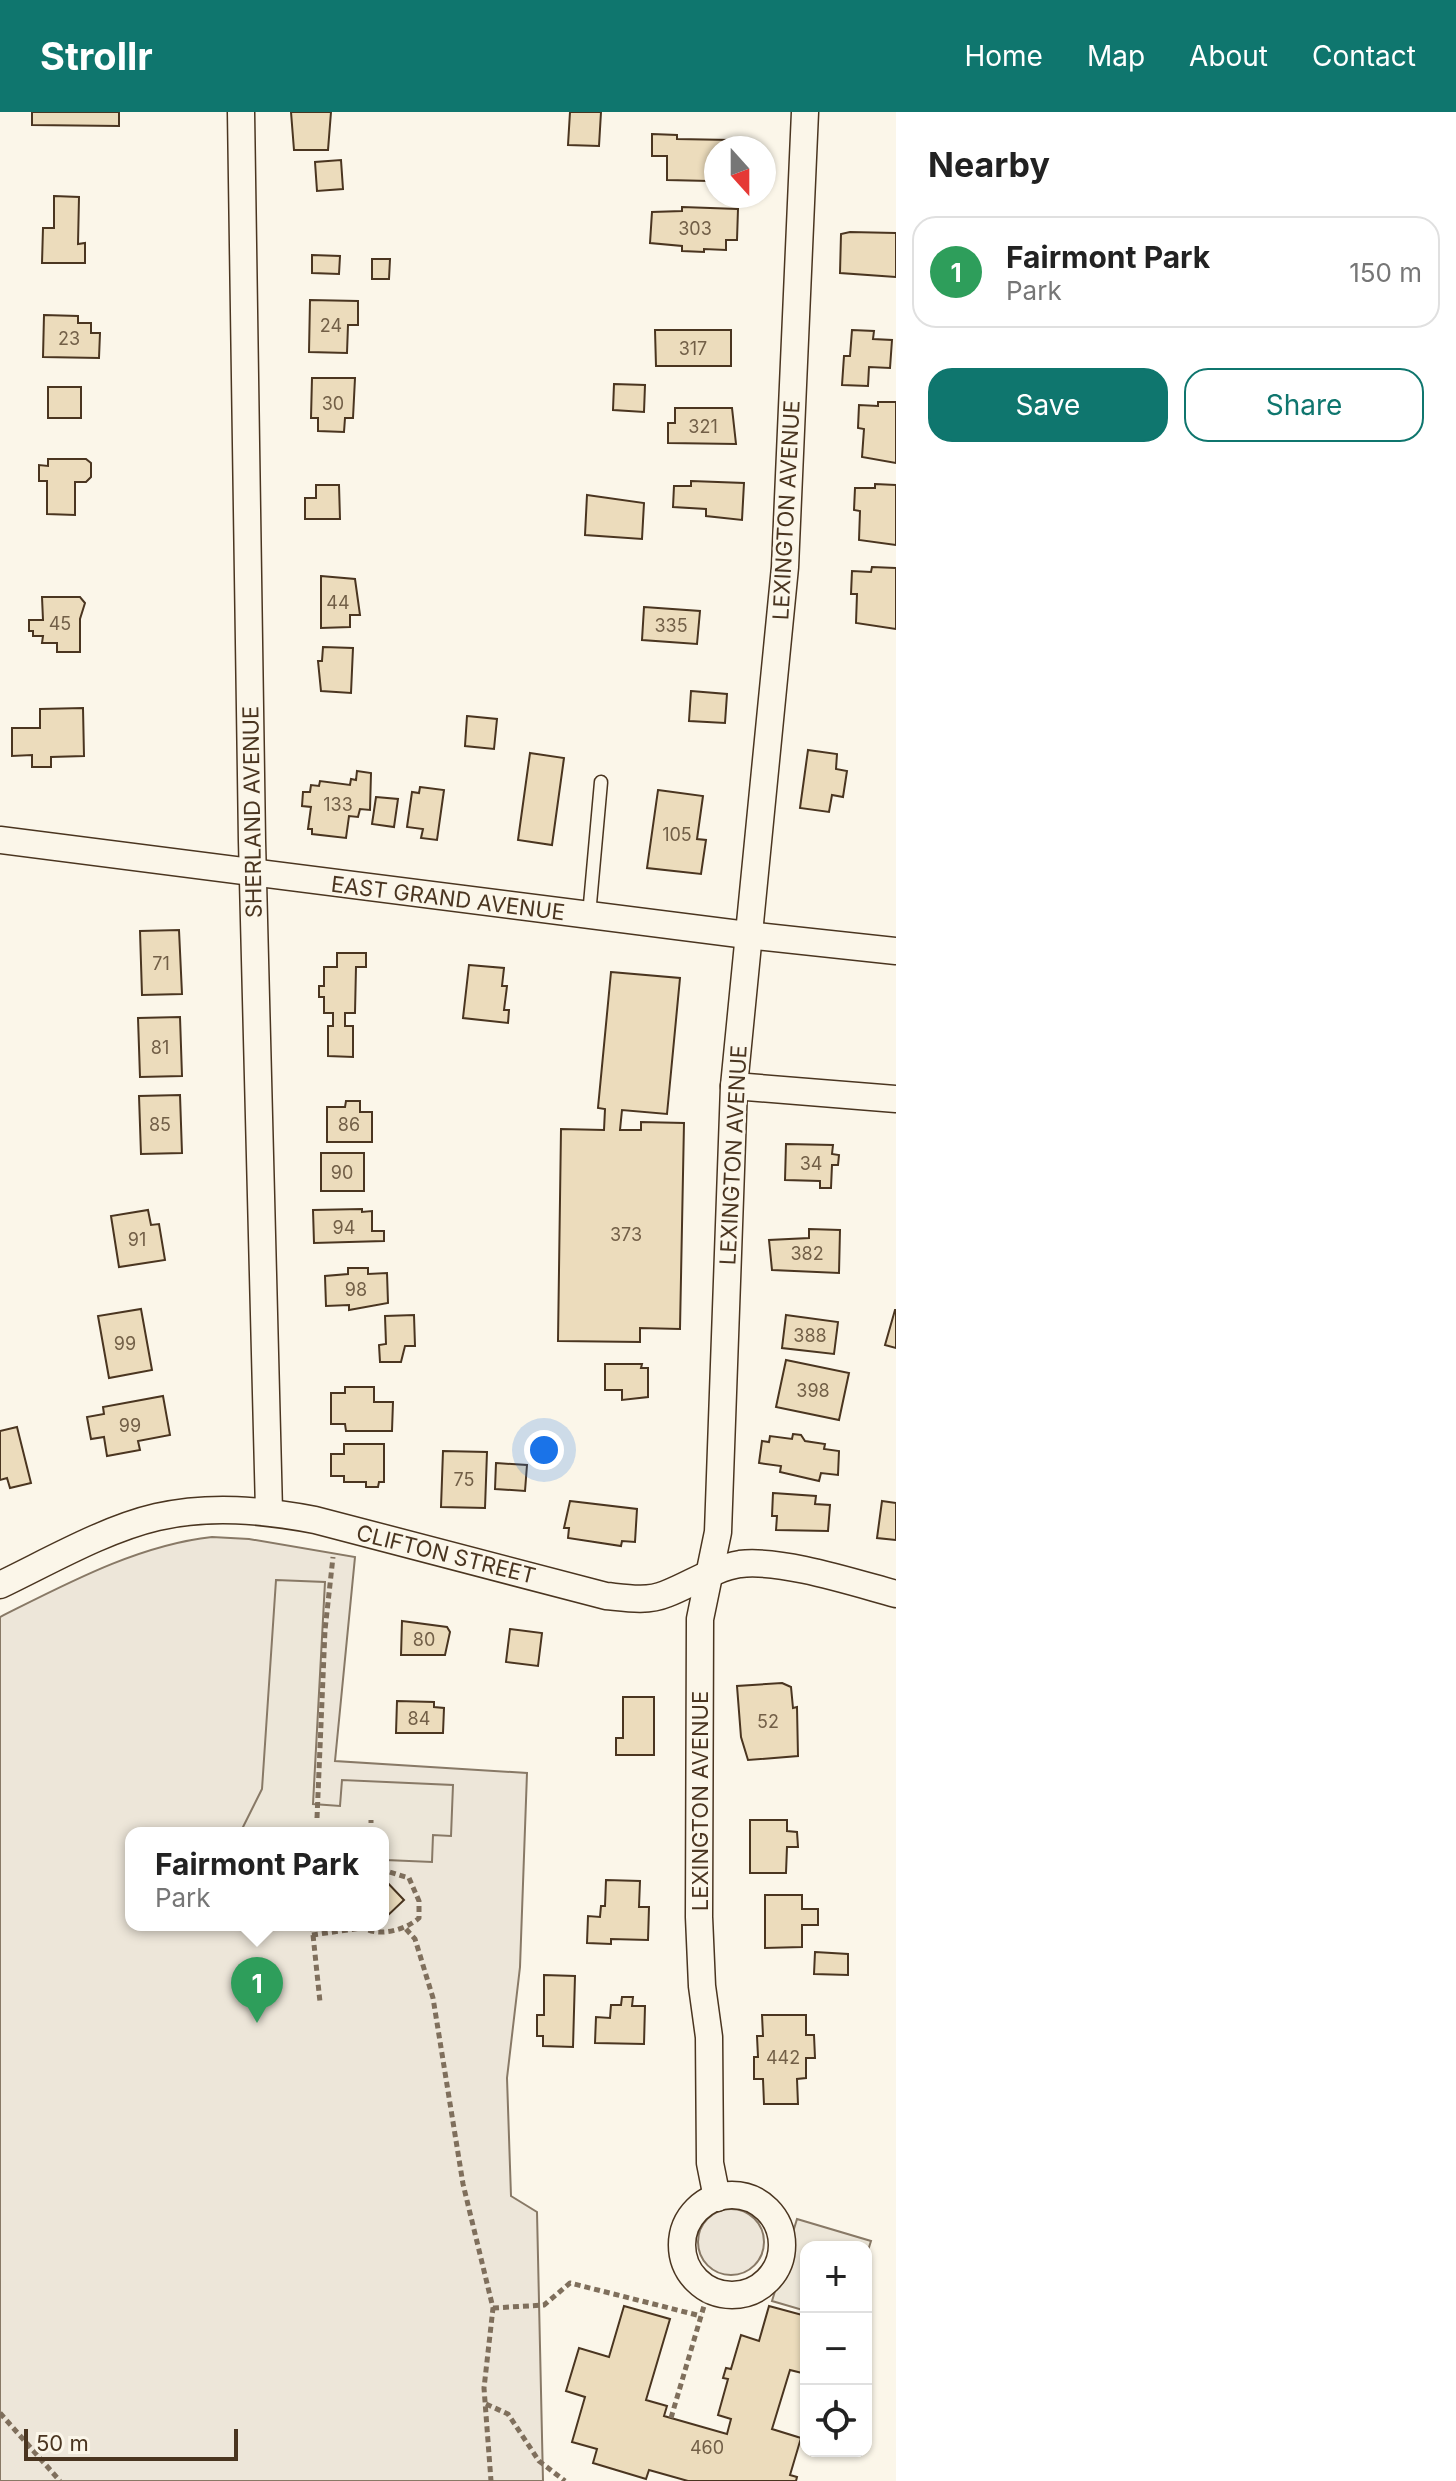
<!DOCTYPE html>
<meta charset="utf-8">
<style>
:root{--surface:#fff;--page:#f6f6f6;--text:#222;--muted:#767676;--line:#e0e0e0;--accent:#0f766e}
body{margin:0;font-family:Inter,sans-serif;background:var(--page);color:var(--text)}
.controls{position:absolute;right:24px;bottom:24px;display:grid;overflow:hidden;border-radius:16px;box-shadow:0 2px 6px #0004}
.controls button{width:72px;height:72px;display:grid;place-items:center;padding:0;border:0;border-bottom:2px solid var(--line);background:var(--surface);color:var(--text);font:40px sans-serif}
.compass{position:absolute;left:704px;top:24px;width:72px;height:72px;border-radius:50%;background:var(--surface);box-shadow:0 2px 6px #0004;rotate:159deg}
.scale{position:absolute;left:24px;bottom:20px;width:214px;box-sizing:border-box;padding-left:8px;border:4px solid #4a3520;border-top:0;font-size:22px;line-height:28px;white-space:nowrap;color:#4a3520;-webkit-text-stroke:6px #fbf6e9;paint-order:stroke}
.you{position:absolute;left:544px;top:1338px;width:28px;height:28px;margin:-20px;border:6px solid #fff;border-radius:50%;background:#1a73e8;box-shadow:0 0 0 12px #1a73e833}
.badge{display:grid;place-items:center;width:52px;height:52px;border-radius:50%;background:var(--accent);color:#fff;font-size:26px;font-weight:700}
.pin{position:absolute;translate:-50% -66px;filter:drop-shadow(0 2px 4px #0008)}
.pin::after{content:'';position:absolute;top:42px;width:28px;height:24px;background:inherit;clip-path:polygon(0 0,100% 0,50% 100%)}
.popup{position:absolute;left:125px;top:1715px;width:264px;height:104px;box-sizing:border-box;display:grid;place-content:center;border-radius:16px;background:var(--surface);filter:drop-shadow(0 2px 6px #0005);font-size:26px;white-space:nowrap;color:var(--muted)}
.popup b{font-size:30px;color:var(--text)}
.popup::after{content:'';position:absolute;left:50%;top:100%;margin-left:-16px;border:16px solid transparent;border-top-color:var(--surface)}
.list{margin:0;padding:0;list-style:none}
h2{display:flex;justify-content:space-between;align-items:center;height:104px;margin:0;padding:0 32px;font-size:34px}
h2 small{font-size:26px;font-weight:400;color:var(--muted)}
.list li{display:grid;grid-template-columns:52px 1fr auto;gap:24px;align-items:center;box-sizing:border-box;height:112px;margin:0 16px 16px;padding:0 16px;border:2px solid var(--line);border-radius:24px}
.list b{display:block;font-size:30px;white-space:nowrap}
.list p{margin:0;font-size:26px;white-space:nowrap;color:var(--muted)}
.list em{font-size:26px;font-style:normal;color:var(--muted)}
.actions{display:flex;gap:16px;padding:24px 32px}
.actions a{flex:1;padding:18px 0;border:2px solid var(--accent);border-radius:24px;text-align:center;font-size:28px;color:var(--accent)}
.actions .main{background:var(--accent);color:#fff}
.icon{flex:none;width:44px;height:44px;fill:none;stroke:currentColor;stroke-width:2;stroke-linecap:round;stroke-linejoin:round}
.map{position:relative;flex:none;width:896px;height:2369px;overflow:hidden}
header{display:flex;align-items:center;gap:48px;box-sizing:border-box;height:112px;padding:0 40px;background:var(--accent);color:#fff}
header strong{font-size:38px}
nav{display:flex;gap:44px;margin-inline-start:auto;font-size:28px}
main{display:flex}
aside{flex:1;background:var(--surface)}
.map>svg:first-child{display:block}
</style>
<header>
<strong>Strollr</strong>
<nav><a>Home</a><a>Map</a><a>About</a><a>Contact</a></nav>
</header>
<main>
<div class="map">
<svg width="896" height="2369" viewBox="0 0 896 2369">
<rect width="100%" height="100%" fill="#fbf6e9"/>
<g fill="#ede6d9" stroke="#887966" stroke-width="2" fill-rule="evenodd">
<path d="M212,1425l37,2 106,18 -20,204 192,12 -7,194 -13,111 4,118 26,16 6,269h-543v-864c66,-33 138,-72 212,-80zM131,1721h252v92h-252z"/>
<circle cx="731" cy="2130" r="33"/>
</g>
<g fill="#ede7d9" stroke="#887966" stroke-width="2">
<path d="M276,1468l49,2 -12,222 27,2 2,-26 111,5 -2,51 -18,-1 -1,27 -46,-2 -3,-27h-143l22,-44z"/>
<path d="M797,2107l74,22 -5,16v-10h-60v64l-34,-10z"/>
</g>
<g fill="#ecdcbc" stroke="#4a3520" stroke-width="2">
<path d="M32,0h87v14l-87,-1z"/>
<path d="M291,0h40l-3,38h-34z"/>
<path d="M570,0h31l-2,34 -31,-1z"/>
<path d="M652,22l25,1v4l54,1v8h-15v28h-6l-1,5 -42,-1v-24h-15z"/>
<path d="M341,48l2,29 -26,2 -2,-29z"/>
<path d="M54,84l25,1 -1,47 7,-1v20h-43l1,-35h11z"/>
<path d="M682,95l56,2 -1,31h-11v10l-22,-1v3l-22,-1v-5l-32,-3 2,-31 30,-1z"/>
<path d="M850,120l46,1v44l-56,-4 1,-39z"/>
<path d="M312,143l28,1 -1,18 -27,-1z"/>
<path d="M372,147h18l-1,20h-17z"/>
<path d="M310,188l48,1v24h-10l-1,28 -38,-1z"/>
<path d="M44,203l34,1v7h13v10h9l-1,25 -56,-1z"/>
<path d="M655,218h76v36h-75z"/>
<path d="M852,218l22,1 -1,8 19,1 -2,28 -21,-1 -1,19 -26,-1 2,-29h6z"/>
<path d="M312,266h43l-2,40h-8l-1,14 -26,-1v-13h-7z"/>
<path d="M614,272l31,1 -1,27 -31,-2z"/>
<rect x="48" y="275" width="33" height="31"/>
<path d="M878,290h18v61l-34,-6 2,-28 -6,-1 1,-23 19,1z"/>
<path d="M675,296h57l4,36 -68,-1v-20h7z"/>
<path d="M48,347h38l5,4v14l-5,5h-11v33l-28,-1v-33h-8v-16l9,1z"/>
<path d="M691,369l53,2 -2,37 -36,-4v-7l-33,-2 1,-21h17z"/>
<path d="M875,372l21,1v60l-37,-5 1,-29 -6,-1 1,-22h20z"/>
<path d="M316,373h23l1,34h-35v-21h11z"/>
<path d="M587,383l57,8 -2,36 -57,-4z"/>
<path d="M872,455l24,1v61l-40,-6 1,-29h-6l1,-23 19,1z"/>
<path d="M321,464l34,3 5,36h-10v12l-29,1z"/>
<path d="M42,485h38l5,6 -5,16v33h-23v-9h-15l1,-7h-10v-5h-4v-11h14z"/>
<path d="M644,495l56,4 -3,33 -55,-4z"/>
<path d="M323,535l30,1 -2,45 -30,-2 -3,-30h4z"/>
<path d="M691,579l36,3 -2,29 -36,-2z"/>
<path d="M83,596l1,48 -33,1v10h-19v-12l-20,1v-28h28v-19z"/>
<path d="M467,604l30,3 -3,30 -29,-3z"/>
<path d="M808,638l29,4 -1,15 11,2 -4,26 -11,-2 -3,17 -29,-4z"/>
<path d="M530,641l34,5 -12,87 -34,-5z"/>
<path d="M357,659l14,2 -1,37 -10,-1 -2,8 -9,-1 -3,22 -34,-4v-5h-4l3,-22 -9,-1 1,-14h7l1,-7 8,1 1,-5 30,4 1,-6 5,1z"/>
<path d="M420,675l24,3 -7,50 -16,-2 2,-9 -16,-2 5,-35 7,1z"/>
<path d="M658,678l45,6 -6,43 9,1 -5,34 -54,-6z"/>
<path d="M376,685l22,2 -4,28 -22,-3z"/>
<path d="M179,818l3,64 -40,1 -2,-64z"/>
<path d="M337,841h29v14h-10l-1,46h-10v13h8v31l-25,-1v-30h5v-13h-9v-16h-5v-11h5v-19h13z"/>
<path d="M469,853l35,3 -2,18h5l-3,24h5l-1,13 -45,-5z"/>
<path d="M611,860l69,6 -13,136 -45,-4 -2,20h21v-8l43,1 -4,206 -40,-1v14l-82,-1 3,-212 43,1 1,-21 -7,-1z"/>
<path d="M180,905l2,59 -42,1 -2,-59z"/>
<path d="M180,983l2,58 -41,1 -2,-58z"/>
<path d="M346,989h14v11h12v30h-45v-35h18z"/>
<path d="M786,1032l47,1 -1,9 7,1 -1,10h-6l-1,23h-11v-7l-35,-1z"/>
<rect x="321" y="1041" width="43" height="38"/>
<path d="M362,1097v3l10,-1v20h12v10l-70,2 -1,-33z"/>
<path d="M148,1098l3,15 8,-1 6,36 -46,7 -8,-51z"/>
<path d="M809,1117l31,1 -1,43 -67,-3 -3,-30 40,-2z"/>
<path d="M348,1156h20v6l19,-1 1,30 -39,7v-5l-23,1 -1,-30 23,-2z"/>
<path d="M141,1197l11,61 -43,8 -11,-62z"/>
<path d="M895,1198h1v38l-11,-3z"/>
<path d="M414,1203l1,31h-10l-4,16h-21l-1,-17 7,-1 -1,-28z"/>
<path d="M786,1203l52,7 -4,32 -52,-6z"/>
<path d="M786,1248l63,13 -10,47 -63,-13z"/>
<path d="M605,1252h37l-1,4h7v29l-26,3v-10h-17z"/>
<path d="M345,1275h29v15h19l-1,29h-46l-1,-7h-14v-31h14z"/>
<path d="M163,1284l7,39 -32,6 2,9 -33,6 -3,-19 -13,2 -4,-22 17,-3 -1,-7z"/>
<path d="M17,1315l14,56 -21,5 -3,-10 -7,2v-49z"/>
<path d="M793,1322l8,1 4,6 20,3 -1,5 15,2 -1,24 -17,-2 -2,8 -39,-9 1,-6 -22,-3 3,-22 7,1 1,-6 22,3z"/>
<path d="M344,1332h40v38h-5l-1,5h-12v-5h-22v-6h-13v-22h13z"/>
<path d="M443,1339l44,1 -2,56 -44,-1z"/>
<path d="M496,1351l31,2 -2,26 -30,-2z"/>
<path d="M773,1381l43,3 -1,8 15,1 -2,26 -52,-1 1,-14h-5z"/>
<path d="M570,1389l67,8 -2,33 -13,-1 -1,5 -53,-8 1,-10h-5z"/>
<path d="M882,1389l14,2v37l-19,-2z"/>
<path d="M402,1509l45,6 3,5 -5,23h-44z"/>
<path d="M510,1517l32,4 -4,33 -32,-4z"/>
<path d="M782,1571l9,4 2,21 4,-1 1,49 -50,4 -7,-23 -4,-51z"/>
<path d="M623,1585h31v58h-38v-17h7z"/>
<path d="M397,1589l37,1v5l10,1 -1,25h-47z"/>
<path d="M750,1708h37v11l10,1 1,15h-11l-1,26h-36z"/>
<path d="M383,1766l21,22 -21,20z"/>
<path d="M606,1768l34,1 -1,26h10l-1,33 -37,-1v5l-24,-1 1,-27 12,1 1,-11h4z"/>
<path d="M765,1783h37v14h16v16h-16v22l-37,1z"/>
<path d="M815,1840l33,2v21l-34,-1z"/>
<path d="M544,1863l31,1 -2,71 -30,-1v-10h-6v-21h7z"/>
<path d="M622,1885h11l-1,9h13l-1,38 -49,-1 1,-26 14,1 1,-13h10z"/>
<path d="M762,1903h44v20h8l1,23h-9v20l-9,1 1,25h-34l-1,-25h-9v-22h4l-1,-21h6z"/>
<path d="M624,2194l46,13 -24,81 21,6 -3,10 63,18 4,-15 -13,-4 10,-36 -5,-1 3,-10 5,1 10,-34 18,6 10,-35 37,10v58l-16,-4 -18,59 29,9 -11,37 7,2 -1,4h-108l-39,-11 -3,9 -53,-16 4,-14 -25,-7 13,-45 -19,-6 13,-43 30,9z"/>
</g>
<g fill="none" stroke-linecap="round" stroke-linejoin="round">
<g stroke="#4a3520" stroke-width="15">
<path id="service" d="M589,803l12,-133"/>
</g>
<g stroke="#4a3520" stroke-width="29">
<g id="minor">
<path d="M241,0l11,729 17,670"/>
<path d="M0,728l747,95 149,16"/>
<path d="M734,974l162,13"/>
<path d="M0,1473c48,-23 105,-56 157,-68 53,-12 106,-7 158,3l291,76c20,2 41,6 60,-2 24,-9 48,-26 74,-30 42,-5 115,19 156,30"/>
<circle cx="732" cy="2133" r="50"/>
<path d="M717,2086l-7,-35 -1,-126 -7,-51 -3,-69 1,-298 18,-87 16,-446 51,-519 20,-455"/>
</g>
</g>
<g stroke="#7f6f5c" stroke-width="5" stroke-dasharray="6 4" stroke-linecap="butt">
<path d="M317,1706l8,-188 8,-73"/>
<path d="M371,1721v-13"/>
<path d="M312,1813l8,77"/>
<path d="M360,1813c15,14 46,5 59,-7v-17l-10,-23 -26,-8"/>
<path d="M406,1817l9,10 18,59 30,186 30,124 -9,80 7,93"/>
<path d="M312,1823l50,-7"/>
<path d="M493,2196l51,-3 26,-22 131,33"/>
<path d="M486,2292l22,10 31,47 26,20"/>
<path d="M0,2301l60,68"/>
<path d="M671,2306l38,-129"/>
</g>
<use href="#service" stroke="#fbf6e9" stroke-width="12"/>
<use href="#minor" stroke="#fbf6e9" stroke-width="26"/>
</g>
<g text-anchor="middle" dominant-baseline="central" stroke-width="6" stroke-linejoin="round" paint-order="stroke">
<g font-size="18" fill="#725f47">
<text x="695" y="116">303</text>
<text x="331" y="213">24</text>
<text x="69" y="226">23</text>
<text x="693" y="236">317</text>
<text x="333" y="291">30</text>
<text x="703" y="314">321</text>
<text x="338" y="490">44</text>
<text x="60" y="511">45</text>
<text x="671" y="513">335</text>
<text x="338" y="692">133</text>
<text x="677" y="722">105</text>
<text x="161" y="851">71</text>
<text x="160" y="935">81</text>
<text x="160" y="1012">85</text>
<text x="349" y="1012">86</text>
<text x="811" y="1051">34</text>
<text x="342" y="1060">90</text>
<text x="344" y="1115">94</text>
<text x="626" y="1122">373</text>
<text x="137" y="1127">91</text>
<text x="807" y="1141">382</text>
<text x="356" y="1177">98</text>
<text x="810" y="1223">388</text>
<text x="125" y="1231">99</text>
<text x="813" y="1278">398</text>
<text x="130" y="1313">99</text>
<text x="464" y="1367">75</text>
<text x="424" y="1527">80</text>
<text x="419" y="1606">84</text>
<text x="768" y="1609">52</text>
<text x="783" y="1945">442</text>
<text x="707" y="2335">460</text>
</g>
<g font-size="22" fill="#4a3520" stroke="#fbf6e9">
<text transform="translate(786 398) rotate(-87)">LEXINGTON AVENUE</text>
<text transform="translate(252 700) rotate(-91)">SHERLAND AVENUE</text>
<text transform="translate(448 786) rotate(7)">EAST GRAND AVENUE</text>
<text transform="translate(733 1043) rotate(-87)">LEXINGTON AVENUE</text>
<text transform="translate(446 1442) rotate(14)">CLIFTON STREET</text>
<text transform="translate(700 1689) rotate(-90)">LEXINGTON AVENUE</text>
</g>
</g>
</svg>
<div class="controls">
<button>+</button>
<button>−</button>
<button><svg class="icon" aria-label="locate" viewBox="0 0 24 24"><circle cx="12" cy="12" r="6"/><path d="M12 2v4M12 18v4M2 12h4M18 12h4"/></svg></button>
</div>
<svg class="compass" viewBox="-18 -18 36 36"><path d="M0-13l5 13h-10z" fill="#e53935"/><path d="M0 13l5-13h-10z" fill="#767676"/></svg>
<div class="scale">50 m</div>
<div class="you"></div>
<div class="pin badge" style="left:257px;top:1911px;background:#2e9e5b">1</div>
<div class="popup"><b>Fairmont Park</b>Park</div>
</div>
<aside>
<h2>Nearby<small></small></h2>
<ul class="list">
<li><span class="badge" style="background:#2e9e5b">1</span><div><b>Fairmont Park</b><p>Park</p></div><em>150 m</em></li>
</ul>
<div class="actions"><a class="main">Save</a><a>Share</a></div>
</aside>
</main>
